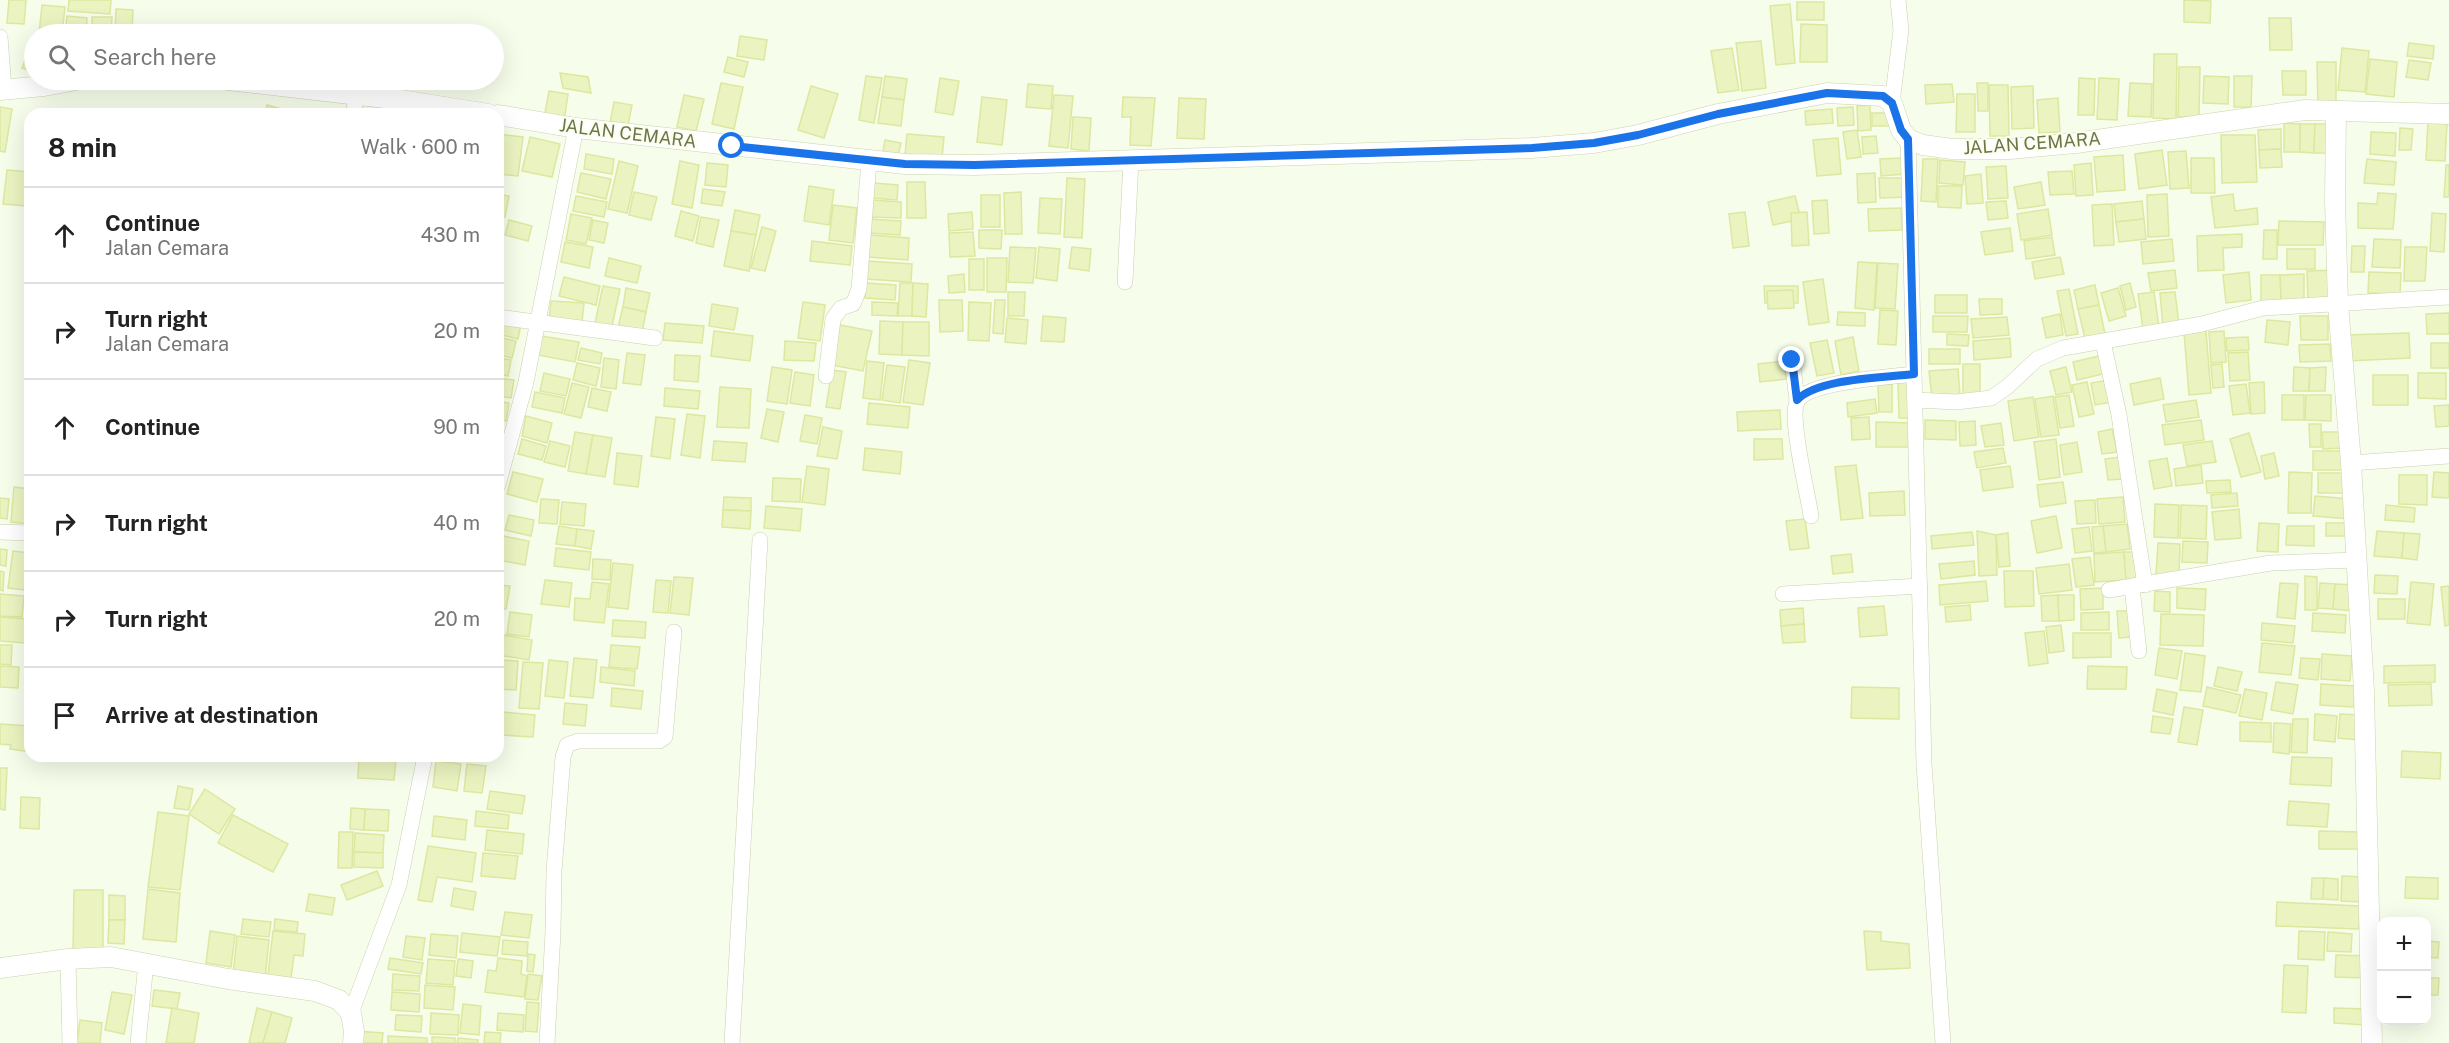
<!DOCTYPE html>
<meta charset="utf-8">
<style>
:root{--surface:#fff;--page:#f2f2f2;--text:#222;--muted:#767676;--line:#e0e0e0}
body{margin:0;font-family:"Public Sans",sans-serif;background:var(--page);color:var(--text)}
.controls{position:absolute;right:18px;bottom:18px;display:grid;overflow:hidden;border-radius:12px;box-shadow:0 6px 24px #0002}
.controls button{width:54px;height:54px;display:grid;place-items:center;padding:0;border:0;border-bottom:2px solid var(--line);background:var(--surface);color:var(--text);font:30px sans-serif}
.stop{position:absolute;width:18px;height:18px;margin:-14px;border:4px solid #1a73e8;border-radius:50%;background:#fff}
.stop.end{background:#1a73e8;border-color:#fff;box-shadow:0 2px 6px #0008}
.list{margin:0;padding:0;list-style:none}
h2{display:flex;justify-content:space-between;align-items:center;height:78px;margin:0;padding:0 24px;font-size:26px}
h2 small{font-size:20px;font-weight:400;color:var(--muted)}
.list li{display:grid;grid-template-columns:39px 1fr auto;gap:18px;align-items:center;box-sizing:border-box;height:96px;padding:0 24px;border-top:2px solid var(--line)}
.list b{display:block;font-size:22px;white-space:nowrap}
.list p{margin:0;font-size:20px;white-space:nowrap;color:var(--muted)}
.list em{font-size:20px;font-style:normal;color:var(--muted)}
.icon{flex:none;width:33px;height:33px;fill:none;stroke:currentColor;stroke-width:2;stroke-linecap:round;stroke-linejoin:round}
.map{position:relative;flex:none;width:2449px;height:1043px;overflow:hidden}
.search{position:absolute;background:var(--surface);box-shadow:0 6px 24px #0002;left:24px;top:24px;width:480px;height:66px;display:flex;align-items:center;gap:15px;box-sizing:border-box;padding:0 21px;border-radius:33px;color:var(--muted);font-size:22px}
.panel{position:absolute;background:var(--surface);box-shadow:0 6px 24px #0002;left:24px;top:108px;width:480px;height:654px;border-radius:18px}
.map>svg:first-child{display:block}
</style>
<div class="map">
<svg width="2449" height="1043" viewBox="0 0 2449 1043">
<rect width="100%" height="100%" fill="#f6fdea"/>
<g fill="#ebf4c1" stroke="#dce7a0" stroke-width="1.5">
<path d="M9,0h17l-2,24 -17,-1z"/>
<path d="M69,0h42l-1,14 -42,-3z"/>
<path d="M2184,0l27,1 -1,22 -26,-1z"/>
<rect x="1797" y="2" width="27" height="18"/>
<path d="M1790,4l5,59 -19,2 -6,-59z"/>
<path d="M42,5l23,2 -3,27h-23z"/>
<path d="M116,9l17,1 -1,24h-17z"/>
<path d="M67,16l20,2 -1,16h-21z"/>
<path d="M92,17h20l-1,17h-19z"/>
<path d="M2269,18h22l1,32h-22z"/>
<path d="M1801,24l26,1v37h-27z"/>
<path d="M740,36l27,4 -3,20 -27,-4z"/>
<path d="M1761,41l5,47 -24,3 -6,-48z"/>
<path d="M32,42l2,1v29l-12,-4z"/>
<path d="M2409,43l25,3 -1,13 -26,-3z"/>
<path d="M1732,48l7,42 -21,3 -7,-42z"/>
<path d="M2342,48l27,3 -4,41 -27,-2z"/>
<path d="M2154,54h23l-1,65 -23,-1z"/>
<path d="M728,57l20,5 -4,15 -20,-5z"/>
<path d="M2370,59l27,3 -3,35 -28,-3z"/>
<path d="M2409,60l22,3 -3,17 -22,-3z"/>
<path d="M2317,62h19v44h-18z"/>
<path d="M2179,67h21l-1,50h-21z"/>
<path d="M2282,71h24v24h-23z"/>
<path d="M560,73l28,4 3,16 -28,-5z"/>
<path d="M866,76l16,2 -8,45 -15,-3z"/>
<path d="M885,76l22,3 -3,21 -22,-3z"/>
<path d="M2204,76l25,1 -1,27 -25,-1z"/>
<path d="M2234,76h18l-1,31h-17z"/>
<path d="M940,78l19,3 -6,34 -18,-3z"/>
<path d="M2079,78l16,1 -1,36h-16z"/>
<path d="M2099,78l20,1 -2,41 -20,-1z"/>
<path d="M340,80h33l-2,7z"/>
<path d="M721,83l22,4 -9,42 -22,-5z"/>
<path d="M1977,83h11v28h-10z"/>
<path d="M2130,83l22,1 -1,33 -23,-1z"/>
<path d="M1028,84l25,2 -2,23 -25,-2z"/>
<path d="M1952,84l2,18 -28,2 -1,-19z"/>
<path d="M1989,85h19l1,51h-19z"/>
<path d="M811,86l27,8 -14,44 -26,-8z"/>
<path d="M2033,86l1,42 -22,1 -1,-42z"/>
<path d="M549,91l19,3 -4,27 -20,-3z"/>
<path d="M1957,94h18v38h-19z"/>
<path d="M684,95l20,4 -8,32 -19,-4z"/>
<path d="M1054,95l19,1 -5,52 -19,-2z"/>
<path d="M882,97l22,3 -3,26 -23,-3z"/>
<path d="M982,97l25,3 -5,45 -25,-3z"/>
<path d="M1123,97l32,1 -4,48 -21,-1 1,-28h-9z"/>
<path d="M1179,98l27,1 -2,40 -27,-1z"/>
<path d="M2058,98l2,34 -21,1 -2,-33z"/>
<path d="M614,102l18,3 -5,26 -18,-3z"/>
<path d="M267,105l25,7v2h-27z"/>
<path d="M1870,105l1,25 -13,1 -1,-25z"/>
<path d="M0,107l12,2 -7,43 -5,-1z"/>
<path d="M1853,107l1,18 -16,1 -1,-18z"/>
<path d="M1832,109l1,14 -27,2 -1,-14z"/>
<path d="M1872,113h21l1,13h-22z"/>
<path d="M1073,117l18,1 -2,33 -18,-2z"/>
<path d="M2428,121l19,2 -2,38 -19,-1z"/>
<path d="M2284,123l16,1v28h-16z"/>
<path d="M2300,124h15l-1,29 -14,-1z"/>
<path d="M2315,124h16l-1,29h-16z"/>
<path d="M2400,128l13,1 -2,21h-12z"/>
<path d="M2281,129v20l-22,1 -1,-20z"/>
<path d="M1857,130l4,27 -14,2 -4,-27z"/>
<path d="M2371,132l25,1 -1,23 -25,-2z"/>
<path d="M498,134l25,3 -5,39 -20,-2z"/>
<path d="M907,134l37,3 -2,21 -37,-3z"/>
<path d="M2221,135h34l2,47 -35,1z"/>
<path d="M1876,136l2,17 -15,1 -1,-17z"/>
<path d="M530,137l30,7 -8,33 -30,-6z"/>
<path d="M1838,138l3,36 -24,2 -4,-36z"/>
<path d="M885,140l16,3 -3,12 -15,-3z"/>
<path d="M2281,149l1,18 -22,1 -1,-18z"/>
<path d="M2162,150l5,35 -28,4 -4,-35z"/>
<path d="M2186,151l3,37 -19,1 -2,-37z"/>
<path d="M586,154l28,5 -2,15 -28,-5z"/>
<path d="M2123,155l2,35 -28,2 -3,-35z"/>
<path d="M1903,158l2,16 -24,2 -1,-17z"/>
<path d="M2191,158h23l1,35h-24z"/>
<path d="M1923,159h15l-2,43 -15,-1z"/>
<path d="M2367,159l29,3 -2,23 -30,-2z"/>
<path d="M1940,160l25,2 -2,23 -24,-2z"/>
<path d="M619,161l19,5 -11,47 -19,-4z"/>
<path d="M680,161l19,4 -7,43 -20,-4z"/>
<path d="M707,163l21,2 -2,22 -21,-2z"/>
<path d="M2091,163l2,32 -17,1 -2,-31z"/>
<path d="M2446,165h3v32h-5z"/>
<path d="M2006,166l2,32 -20,1 -2,-32z"/>
<path d="M7,170l23,2 -4,34 -23,-2z"/>
<path d="M2072,171l2,23 -24,1 -2,-23z"/>
<path d="M581,173l30,6 -5,20 -29,-7z"/>
<path d="M1875,173l1,29 -18,1 -1,-29z"/>
<path d="M1981,174l2,29 -16,1 -2,-28z"/>
<path d="M1067,178l18,1 -3,59 -18,-1z"/>
<path d="M1879,178h27l1,19 -27,1z"/>
<path d="M907,182h18l1,36h-19z"/>
<path d="M2041,182l4,23 -27,4 -4,-22z"/>
<path d="M873,183l25,2 -1,15 -25,-2z"/>
<path d="M809,186l25,4 -5,35 -25,-4z"/>
<path d="M1938,186h24l-1,22 -23,-1z"/>
<path d="M703,189l22,3 -3,14 -21,-3z"/>
<path d="M634,192l23,5 -6,23 -22,-5z"/>
<path d="M1021,192l1,42h-17l-1,-41z"/>
<path d="M2378,193l18,1 -3,35 -35,-1v-25l19,1z"/>
<path d="M498,194l11,2 -4,21 -7,-1z"/>
<path d="M2167,194l2,42 -21,1 -1,-42z"/>
<path d="M2233,194l2,17 22,-3 1,16 -43,4 -4,-31z"/>
<rect x="981" y="195" width="19" height="32"/>
<path d="M576,196l31,6 -3,15 -31,-6z"/>
<path d="M1795,196l6,23 -28,6 -5,-23z"/>
<path d="M1040,198l22,1 -2,35 -22,-1z"/>
<path d="M871,200l30,2v16l-31,-1z"/>
<path d="M1827,200l2,33 -15,1 -2,-33z"/>
<path d="M2006,201l2,17 -20,2 -2,-18z"/>
<path d="M2142,201l2,18 -28,3 -2,-18z"/>
<path d="M2112,204l2,41 -20,1 -2,-41z"/>
<path d="M833,205l24,3 -4,35 -24,-3z"/>
<path d="M1901,208l1,22 -33,1 -1,-22z"/>
<path d="M2048,209l4,26 -31,5 -4,-26z"/>
<path d="M735,210l25,5 -4,20 -25,-4z"/>
<path d="M681,211l18,5 -6,25 -18,-5z"/>
<path d="M972,212l1,17 -24,2 -1,-17z"/>
<path d="M1745,212l4,34 -16,2 -4,-34z"/>
<path d="M1807,212l2,33 -17,1 -1,-33z"/>
<path d="M2432,213l14,1 -2,38 -14,-1z"/>
<path d="M571,214l21,4 -6,26 -20,-4z"/>
<path d="M701,217l18,3 -6,27 -17,-4z"/>
<path d="M869,219l32,2 -1,14 -32,-2z"/>
<path d="M2144,219l2,20 -27,3 -3,-20z"/>
<path d="M509,220l23,6 -4,15 -23,-6z"/>
<path d="M593,220l15,3 -4,20 -15,-3z"/>
<path d="M2279,221l45,1 -1,23h-45z"/>
<path d="M762,227l14,4 -11,40 -14,-3z"/>
<path d="M2010,228l3,23 -28,4 -4,-23z"/>
<path d="M979,230h23l-1,19 -22,-1z"/>
<path d="M2264,230h13v29h-14z"/>
<path d="M731,231l25,4 -7,36 -25,-5z"/>
<path d="M973,232l2,24 -25,1 -1,-24z"/>
<path d="M2242,234v13l-19,1 1,22 -26,1 -1,-35z"/>
<path d="M870,235l39,3 -1,22 -40,-3z"/>
<path d="M2052,237l3,18 -29,4 -2,-18z"/>
<path d="M2172,239l2,22 -31,3 -2,-22z"/>
<path d="M2374,239l27,1 -1,28 -28,-1z"/>
<path d="M812,241l40,5 -2,19 -40,-4z"/>
<path d="M565,242l28,5 -4,21 -28,-6z"/>
<path d="M2352,246h13l-1,26h-13z"/>
<path d="M1010,247l26,1 -3,35 -25,-1z"/>
<path d="M1039,247l21,2 -3,32 -21,-3z"/>
<path d="M1072,247l19,2 -2,22 -20,-3z"/>
<path d="M2405,247h22l-2,34h-21z"/>
<rect x="2287" y="249" width="28" height="20"/>
<path d="M2060,257l4,17 -29,5 -3,-17z"/>
<path d="M609,258l32,8 -4,17 -32,-7z"/>
<path d="M987,258h20l-1,34h-19z"/>
<rect x="969" y="259" width="15" height="31"/>
<path d="M867,261l45,3 -1,18 -45,-3z"/>
<path d="M1858,262l19,1 -3,47 -19,-2z"/>
<path d="M1878,263l20,1 -3,45 -20,-1z"/>
<path d="M2175,270l2,18 -26,3 -3,-18z"/>
<path d="M2336,270l1,30 -29,1 -1,-30z"/>
<path d="M2249,272l2,28 -25,3 -3,-28z"/>
<path d="M2369,272l32,1 -1,21 -32,-1z"/>
<path d="M964,274l1,18 -16,1 -1,-17z"/>
<path d="M2304,274v28l-23,1 -1,-28z"/>
<path d="M2261,275h19l1,28h-20z"/>
<path d="M564,277l36,9 -4,19 -37,-9z"/>
<path d="M1823,279l6,43 -20,3 -6,-43z"/>
<path d="M866,283l30,2 -1,15 -30,-2z"/>
<path d="M900,283h13l-1,33h-14z"/>
<path d="M913,283l15,1 -2,33 -14,-1z"/>
<path d="M2130,283l6,24 -10,3 -6,-24z"/>
<path d="M2095,285l4,20 -21,4 -4,-19z"/>
<path d="M603,286l17,3 -8,37 -17,-3z"/>
<path d="M1764,286h34v17h-33z"/>
<path d="M626,288l24,5 -4,19 -23,-5z"/>
<path d="M2118,288l8,28 -17,5 -8,-28z"/>
<path d="M2069,289l9,45 -12,2 -9,-45z"/>
<path d="M1793,290l1,18 -26,1 -1,-18z"/>
<path d="M1008,292h17l-1,24h-16z"/>
<path d="M2154,292l5,35 -16,2 -5,-35z"/>
<path d="M2175,292l4,33 -16,2 -3,-34z"/>
<rect x="1935" y="295" width="32" height="18"/>
<path d="M1979,299h23v15l-22,1z"/>
<path d="M939,300h23l1,31 -23,1z"/>
<path d="M995,300h10l-2,34 -10,-1z"/>
<path d="M551,301l33,2 -2,19 -33,-2z"/>
<path d="M803,302l22,3 -5,36 -22,-3z"/>
<path d="M872,302l26,1 -1,13 -25,-1z"/>
<path d="M969,302l22,1 -2,38 -21,-1z"/>
<path d="M712,304l26,4 -4,22 -25,-4z"/>
<path d="M2099,305l6,29 -20,4 -7,-29z"/>
<path d="M623,307l23,5 -4,20 -24,-5z"/>
<path d="M1880,310l18,1 -2,34 -18,-1z"/>
<path d="M1838,312l27,1v13l-28,-1z"/>
<path d="M2449,313v21h-22l-1,-20z"/>
<path d="M2060,314l3,21 -17,3 -4,-20z"/>
<path d="M1043,316l23,2 -2,24 -23,-1z"/>
<path d="M1933,316h35l-1,16h-34z"/>
<path d="M2300,316h28v24h-27z"/>
<path d="M2007,317l2,18 -36,3 -2,-19z"/>
<path d="M498,318l23,6 -3,15 -20,-5z"/>
<path d="M1007,318l21,2 -2,24 -21,-2z"/>
<path d="M2267,320l23,2 -2,23 -23,-3z"/>
<path d="M880,321l23,1 -1,33 -23,-1z"/>
<path d="M903,322h26v34l-27,-1z"/>
<path d="M665,323l39,3 -2,17 -39,-3z"/>
<path d="M840,325l32,6 -9,40 -32,-6z"/>
<path d="M714,331l39,5 -3,25 -39,-5z"/>
<path d="M2206,331l5,62 -22,2 -5,-63z"/>
<path d="M2224,331l2,31 -15,1 -2,-31z"/>
<path d="M2409,333l1,25 -62,3 -1,-26z"/>
<path d="M1947,334l22,1 -1,11 -21,-1z"/>
<path d="M541,336l38,6 -4,20 -37,-7z"/>
<path d="M498,337l18,4 -4,17 -14,-3z"/>
<path d="M1853,337l6,34 -18,4 -6,-34z"/>
<path d="M2248,337l1,13 -22,1 -1,-13z"/>
<path d="M2010,338l1,19 -37,3 -1,-19z"/>
<path d="M1827,340l7,33 -17,3 -7,-33z"/>
<path d="M785,341l31,2 -2,18 -30,-1z"/>
<rect x="2431" y="343" width="18" height="25"/>
<path d="M2330,344l1,17 -31,1 -1,-17z"/>
<path d="M581,348l21,5 -2,11 -22,-4z"/>
<rect x="1929" y="349" width="31" height="15"/>
<path d="M2248,352l2,28 -20,1 -2,-28z"/>
<path d="M627,353l18,2 -4,30 -18,-2z"/>
<path d="M675,355l25,1 -2,26 -24,-2z"/>
<path d="M2099,356l4,18 -26,6 -4,-18z"/>
<path d="M498,358l13,2 -3,16 -10,-2z"/>
<path d="M604,358l15,2 -3,29 -15,-2z"/>
<path d="M909,360l21,3 -7,42 -20,-3z"/>
<path d="M867,361l17,2 -4,37 -17,-2z"/>
<path d="M1785,361l1,18 -26,3 -2,-18z"/>
<path d="M577,363l23,5 -4,18 -23,-6z"/>
<rect x="1963" y="364" width="17" height="34"/>
<path d="M2222,364l2,23 -11,1 -2,-23z"/>
<path d="M887,365l18,2 -5,36 -18,-3z"/>
<path d="M772,367l20,3 -5,34 -20,-3z"/>
<path d="M2066,367l6,25 -16,3 -6,-24z"/>
<path d="M2294,367l16,1 -1,23h-16z"/>
<path d="M2326,367l-1,24h-16l1,-23z"/>
<path d="M1958,369l2,26 -28,3 -3,-27z"/>
<path d="M832,370l14,2 -6,37 -14,-2z"/>
<path d="M795,372l19,3 -4,31 -20,-3z"/>
<path d="M544,373l26,6 -4,17 -26,-5z"/>
<path d="M2418,373h28v26l-28,-1z"/>
<rect x="2373" y="375" width="35" height="30"/>
<path d="M498,378l16,2 -3,18 -13,-2z"/>
<path d="M2160,378l4,21 -30,6 -4,-21z"/>
<path d="M2108,380l4,22 -17,3 -4,-22z"/>
<path d="M1898,381h13l1,37h-13z"/>
<path d="M2087,382l7,32 -15,3 -7,-32z"/>
<path d="M2264,382l1,31 -14,1 -2,-31z"/>
<path d="M572,383l17,4 -8,31 -17,-4z"/>
<path d="M1892,384v28h-13l-1,-27z"/>
<path d="M2246,384l4,29 -17,2 -4,-29z"/>
<path d="M720,387l31,2 -2,39 -32,-1z"/>
<path d="M592,388l19,4 -4,19 -19,-4z"/>
<path d="M665,388l35,3 -2,18 -34,-3z"/>
<path d="M535,392l30,6 -3,15 -30,-6z"/>
<path d="M2069,395l5,31 -14,2 -5,-31z"/>
<rect x="2282" y="395" width="22" height="25"/>
<path d="M2306,395h25v26l-26,-1z"/>
<path d="M2053,396l6,39 -18,2 -6,-38z"/>
<path d="M2033,397l6,40 -25,4 -6,-40z"/>
<path d="M1875,399l2,14 -29,4 -1,-14z"/>
<path d="M2196,400l3,17 -33,5 -3,-17z"/>
<path d="M498,401l11,2 -3,18 -8,-1z"/>
<path d="M869,403l41,4 -2,21 -41,-4z"/>
<path d="M2449,405v21l-13,1 -2,-21z"/>
<path d="M767,409l17,3 -6,30 -17,-4z"/>
<path d="M1780,410l1,19 -43,2 -1,-19z"/>
<path d="M687,414l18,2 -5,42 -19,-3z"/>
<path d="M805,415l17,3 -5,26 -17,-3z"/>
<path d="M526,416l26,7 -5,20 -25,-7z"/>
<path d="M656,417l19,2 -5,40 -19,-3z"/>
<path d="M1869,417l1,22 -18,1 -1,-22z"/>
<path d="M1925,420l31,1v19l-31,-1z"/>
<path d="M2201,420l3,20 -39,5 -3,-20z"/>
<path d="M1975,421l1,24 -16,1 -1,-24z"/>
<path d="M1876,422l36,1v24h-36z"/>
<path d="M2001,423l3,22 -19,2 -4,-21z"/>
<path d="M2309,424h12v23h-11z"/>
<path d="M823,427l19,4 -5,28 -20,-3z"/>
<path d="M2112,429l5,23 -15,2 -4,-22z"/>
<path d="M575,432l18,3 -7,39 -18,-3z"/>
<path d="M2322,432h21v16l-20,1z"/>
<path d="M2249,433l12,39 -20,5 -11,-38z"/>
<path d="M593,435l19,3 -7,39 -19,-3z"/>
<path d="M522,439l24,7 -4,14 -24,-6z"/>
<path d="M1754,439h28l1,20 -29,1z"/>
<path d="M2056,439l4,38 -21,3 -5,-38z"/>
<path d="M550,441l20,5 -5,21 -21,-5z"/>
<path d="M714,441l33,2 -2,19 -33,-2z"/>
<path d="M2212,441l4,21 -29,4 -4,-21z"/>
<path d="M2077,442l5,30 -18,3 -4,-30z"/>
<path d="M865,448l37,4 -2,22 -37,-4z"/>
<path d="M2003,448l3,15 -29,5 -3,-16z"/>
<path d="M2313,451h31l1,19h-32z"/>
<path d="M617,453l25,3 -4,31 -24,-3z"/>
<path d="M2274,453l5,23 -14,3 -4,-23z"/>
<path d="M2121,457l2,22 -15,1 -3,-21z"/>
<path d="M2167,458l5,28 -18,3 -5,-28z"/>
<path d="M1856,465l7,53 -22,2 -6,-53z"/>
<path d="M2201,465l2,18 -27,3 -2,-17z"/>
<path d="M807,466l22,3 -4,36 -23,-3z"/>
<path d="M2010,466l3,21 -30,4 -3,-21z"/>
<path d="M513,472l30,7 -6,23 -30,-8z"/>
<path d="M2289,472l23,1 -1,40h-23z"/>
<path d="M2434,472l15,1v25l-17,-1z"/>
<rect x="2318" y="473" width="26" height="20"/>
<path d="M2399,475h28v30l-28,-1z"/>
<path d="M773,478l28,1 -1,23 -28,-1z"/>
<path d="M2230,480l1,12 -24,1 -1,-12z"/>
<path d="M2063,482l3,21 -26,4 -3,-22z"/>
<path d="M14,487l16,2v35l-19,-2z"/>
<path d="M1904,491l1,24 -35,1 -1,-23z"/>
<path d="M2237,493l1,13 -26,2 -1,-13z"/>
<path d="M2315,496l36,3 -1,20 -37,-3z"/>
<path d="M724,497l27,1v13l-28,-1z"/>
<path d="M2123,497l2,25 -26,2 -2,-25z"/>
<path d="M0,498l9,1 -2,20 -7,-1z"/>
<path d="M541,499l18,1 -2,24 -18,-1z"/>
<path d="M2095,500l1,23 -19,1 -2,-23z"/>
<path d="M562,502l24,2 -2,22 -24,-2z"/>
<path d="M2155,504l24,1 -1,33 -24,-1z"/>
<path d="M2181,505l26,1 -1,33 -26,-1z"/>
<path d="M2386,505l29,3 -1,14 -29,-2z"/>
<path d="M766,506l36,3 -2,22 -36,-3z"/>
<path d="M2239,509l2,29 -26,2 -3,-28z"/>
<path d="M723,510l28,1 -1,18 -28,-2z"/>
<path d="M509,515l25,5 -3,16 -26,-6z"/>
<path d="M2056,516l6,32 -25,5 -6,-32z"/>
<path d="M1805,519l4,29 -19,2 -4,-29z"/>
<path d="M2259,523l20,1 -1,28 -21,-1z"/>
<rect x="2326" y="523" width="22" height="13"/>
<path d="M2127,524l3,25 -24,3 -3,-26z"/>
<path d="M559,526l18,3 -2,17 -19,-2z"/>
<path d="M2103,526l3,26 -12,1 -2,-26z"/>
<path d="M2287,526h27v20l-28,-1z"/>
<path d="M2089,527l3,24 -17,2 -3,-24z"/>
<path d="M577,529l17,2 -3,18 -16,-3z"/>
<path d="M1977,531l19,4 1,40 -18,1z"/>
<path d="M2377,531l27,2 -2,25 -28,-2z"/>
<path d="M1972,532l2,13 -42,4 -1,-13z"/>
<path d="M2008,533l2,33 -11,1 -3,-32z"/>
<path d="M2404,533l16,1 -3,26 -15,-2z"/>
<path d="M498,535l31,6 -4,24 -27,-5z"/>
<path d="M2183,541l25,1 -1,21 -25,-1z"/>
<path d="M2158,543l22,1 -1,32 -23,-1z"/>
<path d="M556,548l35,4 -2,18 -35,-4z"/>
<path d="M0,549l7,1 -1,16 -6,-1z"/>
<path d="M13,551l16,2 -5,37 -16,-2z"/>
<path d="M2124,552l2,28 -31,2 -1,-28z"/>
<path d="M2124,552h11l2,27 -11,1z"/>
<path d="M1851,554l2,18 -20,2 -2,-18z"/>
<path d="M2090,557l4,28 -18,2 -4,-28z"/>
<path d="M593,559l18,1 -1,20 -18,-1z"/>
<path d="M1974,561l1,14 -34,4 -2,-15z"/>
<path d="M613,563l20,2 -5,44 -20,-2z"/>
<path d="M2069,564l3,26 -33,4 -3,-26z"/>
<path d="M0,571l4,1 -1,19 -3,-1z"/>
<path d="M2004,571h29l1,35 -29,1z"/>
<path d="M2375,575l23,1 -1,18 -23,-1z"/>
<path d="M2305,576l12,1v33h-12z"/>
<path d="M674,577l19,1 -4,37 -19,-2z"/>
<path d="M545,580l27,3 -3,24 -28,-3z"/>
<path d="M656,580l15,1 -3,32 -15,-1z"/>
<path d="M1986,581l2,20 -48,4 -1,-20z"/>
<path d="M592,582l17,2 -5,39 -30,-3 1,-22 15,1z"/>
<path d="M2411,582l23,2 -4,41 -23,-2z"/>
<path d="M2280,583l18,1 -3,35 -18,-2z"/>
<path d="M2320,583l15,1 -2,25 -15,-1z"/>
<path d="M2335,584l20,1 -2,26 -20,-2z"/>
<path d="M498,585l12,1 -4,23 -8,-1z"/>
<path d="M2449,586v39l-4,1 -4,-39z"/>
<path d="M2103,588v21l-22,1 -1,-21z"/>
<path d="M2177,588l29,1 -1,21 -28,-2z"/>
<path d="M2155,591l15,1v20l-16,-1z"/>
<path d="M0,594l24,2 -2,21 -22,-1z"/>
<path d="M2058,595l1,26h-17l-1,-25z"/>
<path d="M2058,595h16v25l-15,1z"/>
<rect x="2378" y="599" width="27" height="20"/>
<path d="M1970,605l1,15 -25,2 -1,-15z"/>
<path d="M1884,606l3,29 -27,2 -2,-29z"/>
<path d="M1803,608l1,16 -23,2 -1,-16z"/>
<path d="M2117,611h15l1,26 -14,1z"/>
<path d="M510,612l22,3 -3,22 -22,-3z"/>
<path d="M2109,612v18h-28v-17z"/>
<path d="M2313,613l33,2 -1,18 -33,-2z"/>
<path d="M2161,614l43,1 -1,31 -43,-1z"/>
<path d="M0,617l27,2 -2,24 -25,-2z"/>
<path d="M613,620l33,2 -1,16 -33,-2z"/>
<path d="M2262,623l33,3 -2,17 -32,-3z"/>
<path d="M1804,624l1,18 -22,1 -2,-17z"/>
<path d="M2061,625l3,26 -15,2 -3,-26z"/>
<path d="M2044,631l4,32 -19,3 -4,-33z"/>
<path d="M2073,633h38v24l-38,1z"/>
<path d="M498,634l34,6 -3,20 -31,-5z"/>
<path d="M2262,643l33,3 -4,29 -32,-3z"/>
<path d="M0,645h12l-1,20 -11,-1z"/>
<path d="M611,645l29,2 -3,22 -28,-2z"/>
<path d="M2159,648l23,3 -5,28 -22,-4z"/>
<path d="M2185,653l20,3 -4,36 -21,-2z"/>
<path d="M2322,654l30,2 -2,25 -29,-2z"/>
<path d="M574,658l23,2 -4,38 -23,-2z"/>
<path d="M2301,658l19,1 -2,21 -19,-2z"/>
<path d="M498,660l20,1 -2,29 -18,-1z"/>
<path d="M549,660l19,2 -4,36 -19,-2z"/>
<path d="M523,662l20,1 -4,46 -20,-1z"/>
<path d="M2435,665v17l-51,1v-17z"/>
<path d="M0,666l19,1 -1,21 -18,-1z"/>
<path d="M2088,666l39,1 -1,22h-39z"/>
<path d="M601,667l34,4 -1,15 -34,-4z"/>
<path d="M2218,667l24,5 -5,19 -23,-5z"/>
<path d="M2276,682l22,3 -5,29 -22,-4z"/>
<path d="M2321,684l34,2 -1,21 -34,-2z"/>
<path d="M2431,684l1,21 -43,1 -1,-21z"/>
<path d="M1852,687l47,1v31l-48,-1z"/>
<path d="M2207,687l34,8 -5,18 -33,-7z"/>
<path d="M612,688l31,3 -2,18 -30,-3z"/>
<path d="M2157,689l20,4 -4,22 -20,-4z"/>
<path d="M2245,689l22,4 -5,27 -23,-4z"/>
<path d="M565,703l22,2 -2,21 -22,-2z"/>
<path d="M2184,707l19,3 -6,35 -19,-3z"/>
<path d="M503,712l32,3 -2,22 -31,-2z"/>
<path d="M2315,714l22,2 -2,26 -21,-2z"/>
<path d="M2340,714l22,1 -2,25 -22,-2z"/>
<path d="M2153,716l20,3 -3,15 -19,-2z"/>
<path d="M2293,719h15l-1,34 -16,-1z"/>
<path d="M2240,722l31,1v19l-31,-1z"/>
<path d="M2274,723l17,1 -2,30 -16,-2z"/>
<path d="M0,724l30,2v26l-20,-3 1,-4 -11,-1z"/>
<path d="M2402,751l39,2 -1,26 -39,-2z"/>
<path d="M359,756l37,3 -2,21 -36,-2z"/>
<path d="M2292,757l40,1 -1,28 -41,-2z"/>
<path d="M436,761l25,3 -4,27 -24,-4z"/>
<path d="M467,764l19,2 -4,27 -18,-2z"/>
<path d="M0,768h7l-2,42 -5,-1z"/>
<path d="M178,786l15,3 -4,21 -15,-2z"/>
<path d="M205,789l30,20 -16,25 -30,-20z"/>
<path d="M490,791l35,5 -3,18 -35,-5z"/>
<path d="M21,797l19,1 -1,31 -19,-1z"/>
<path d="M2289,801l40,3 -2,23 -40,-2z"/>
<path d="M351,808l14,1 -1,21 -14,-1z"/>
<path d="M365,809l24,1 -1,21 -24,-1z"/>
<path d="M476,811l33,4 -1,14 -33,-3z"/>
<path d="M158,812l31,4 -9,74 -32,-3z"/>
<path d="M233,815l55,29 -15,28 -55,-29z"/>
<path d="M434,816l33,4 -2,20 -33,-4z"/>
<path d="M487,830l37,4 -2,20 -37,-4z"/>
<path d="M2319,831l40,1v17h-40z"/>
<path d="M339,832h14l-1,36h-14z"/>
<path d="M355,833l29,2 -1,18 -29,-1z"/>
<path d="M428,846l48,7 -4,29 -35,-5 -5,25 -14,-2z"/>
<path d="M354,852l29,1v15l-29,-1z"/>
<path d="M483,853l35,3 -3,23 -34,-3z"/>
<path d="M377,871l6,15 -36,14 -6,-15z"/>
<path d="M2342,876l20,1 -1,25 -20,-1z"/>
<path d="M2406,877l32,1v21l-33,-1z"/>
<path d="M2312,878h12l-1,21h-12z"/>
<path d="M2324,878l14,1v21l-15,-1z"/>
<path d="M454,888l22,4 -3,18 -22,-4z"/>
<path d="M148,889l32,4 -4,49 -33,-3z"/>
<path d="M74,890h29v62l-30,-1z"/>
<path d="M309,894l26,4 -3,17 -26,-4z"/>
<path d="M109,895l16,1v24h-16z"/>
<path d="M2277,902l83,4 -1,23 -83,-3z"/>
<path d="M505,912l27,3 -3,23 -28,-3z"/>
<path d="M243,919l28,3 -2,15 -28,-3z"/>
<path d="M275,919l23,3 -1,10 -23,-2z"/>
<path d="M109,920h16l-1,24 -16,-1z"/>
<path d="M210,931l25,4 -4,32 -25,-4z"/>
<path d="M273,931l32,3 -2,22 -9,-1 -3,23 -23,-3z"/>
<path d="M1864,931l17,1v9l28,3 1,24 -43,2z"/>
<path d="M2299,931l26,1 -1,28 -26,-1z"/>
<path d="M2328,932l24,2 -1,18 -24,-1z"/>
<path d="M462,933l38,4 -3,19 -37,-4z"/>
<path d="M431,934l27,2 -2,22 -27,-3z"/>
<path d="M237,936l32,4 -4,39 -32,-4z"/>
<path d="M406,936l19,2 -3,22 -19,-3z"/>
<path d="M503,940l25,2 -1,14 -25,-2z"/>
<path d="M2426,941l13,1 -1,16 -12,-1z"/>
<path d="M528,954l7,1 -2,17 -6,-1z"/>
<path d="M2336,955l33,1 -1,22 -33,-1z"/>
<path d="M390,958l33,5 -2,11 -33,-5z"/>
<path d="M498,958l24,3 -1,13 6,2 -3,21 -39,-5 3,-22 8,1z"/>
<path d="M428,959l27,2 -2,24 -27,-2z"/>
<path d="M458,959l15,2 -2,17 -15,-2z"/>
<path d="M2284,965l24,1 -2,47 -24,-1z"/>
<path d="M393,974l27,2 -1,15 -27,-1z"/>
<path d="M528,974l14,2 -4,24 -13,-1z"/>
<path d="M2426,978h13l-1,17h-12z"/>
<path d="M425,985l30,2 -2,23 -29,-2z"/>
<path d="M154,990l26,3 -3,16 -25,-3z"/>
<path d="M112,992l20,3 -8,39 -19,-4z"/>
<path d="M392,992l28,2 -1,18 -28,-2z"/>
<path d="M527,1002l12,1 -2,29 -12,-1z"/>
<path d="M463,1004l18,2 -2,29 -19,-2z"/>
<path d="M172,1008l27,5 -5,30h-28z"/>
<path d="M257,1008l15,4 -9,31h-14z"/>
<path d="M2334,1008l33,1 -1,16 -32,-2z"/>
<path d="M272,1012l20,6 -7,25h-22z"/>
<path d="M431,1013l28,2 -1,20 -28,-1z"/>
<path d="M498,1013l26,2 -1,17 -26,-2z"/>
<path d="M396,1015l26,1 -1,16 -26,-2z"/>
<path d="M80,1020l22,3 -2,20h-23z"/>
<path d="M357,1031l26,2 -1,10h-25z"/>
<path d="M485,1032l16,1 -1,10h-16z"/>
<path d="M388,1036l39,2v5h-39z"/>
<path d="M432,1037l23,1v5h-23z"/>
<path d="M458,1038l20,2v3h-21z"/>
</g>
<g fill="none" stroke-linecap="round" stroke-linejoin="round">
<g stroke="#c9d1ae" stroke-width="16">
<g id="street">
<path d="M0,37l4,52"/>
<path d="M1892,103l9,-73 -3,-30"/>
<path d="M353,114l4,-19"/>
<path d="M1908,139l16,625 19,279"/>
<path d="M1125,282l6,-122"/>
<path d="M498,317l157,21"/>
<path d="M2103,342l16,73 26,170"/>
<path d="M1792,360l5,40"/>
<path d="M826,376l7,-57 8,-11 12,-4 6,-15 10,-128"/>
<path d="M1915,400l41,2 35,-4 16,-11 30,-28 26,-11 139,-24 61,-16 186,-11"/>
<path d="M2351,463l98,-7"/>
<path d="M498,485l28,-103 50,-254"/>
<path d="M1811,516c-3,-22 -22,-97 -14,-114 9,-21 95,-25 117,-28"/>
<path d="M0,532l30,1"/>
<path d="M2132,587l7,64"/>
<path d="M2109,590l162,-27 85,-3"/>
<path d="M1783,594l137,-8"/>
<path d="M68,959l2,84"/>
<path d="M351,1013l48,-128 26,-129"/>
<path d="M138,1043l8,-80"/>
<path d="M547,1043l6,-111 1,-61 9,-114 4,-12 11,-4h81l6,-4 9,-105"/>
<path d="M732,1043l28,-503"/>
</g>
</g>
<g stroke="#cbd4ac" stroke-width="21">
<g id="secondary">
<path d="M228,80l166,19 94,15"/>
<path d="M0,90l44,-4 32,-6"/>
<path d="M2336,112l-1,89 3,103 13,159 13,228 8,352"/>
<path d="M498,115l78,13 329,36 70,1 557,-17 62,-5 44,-8 80,-21 109,-21 56,3 9,7 9,27 7,9 15,6 29,4h58l66,-6 229,-33 144,4"/>
<path d="M0,968l68,-9 43,-2 117,22 87,12 24,9 12,13 3,19 -1,11"/>
</g>
</g>
<use href="#street" stroke="#fff" stroke-width="15"/>
<use href="#secondary" stroke="#fff" stroke-width="20"/>
</g>
<g fill="none" stroke-linecap="round" stroke-linejoin="round">
<path stroke="#1a73e8" stroke-width="8" d="M732,146l173,18 70,1 557,-17 62,-5 44,-8 80,-21 109,-21 56,3 9,7 9,27 7,9 6,235c-30,4 -96,4 -117,26l-5,-40"/>
</g>
<g text-anchor="middle" dominant-baseline="central" stroke-width="4.5" stroke-linejoin="round" paint-order="stroke">
<g font-size="18" fill="#6f7548" stroke="#fafff1">
<text transform="translate(628 133) rotate(7)">JALAN CEMARA</text>
<text transform="translate(2032 143) rotate(-4)">JALAN CEMARA</text>
</g>
</g>
</svg>
<div class="controls">
<button>+</button>
<button>−</button>
</div>
<div class="stop" style="left:732px;top:146px"></div>
<div class="stop end" style="left:1792px;top:360px"></div>
<div class="search"><svg class="icon" aria-label="search" viewBox="0 0 24 24"><circle cx="10" cy="10" r="6"/><path d="M15 15l6 6"/></svg>Search here</div>
<section class="panel">
<h2>8 min<small>Walk · 600 m</small></h2>
<ul class="list">
<li><svg class="icon" aria-label="ahead" viewBox="0 0 24 24"><path d="M12 20V5M6 11l6-6 6 6"/></svg><div><b>Continue</b><p>Jalan Cemara</p></div><em>430 m</em></li>
<li><svg class="icon" aria-label="right" viewBox="0 0 24 24"><path d="M7 20v-9h11M14 6l5 5-5 5"/></svg><div><b>Turn right</b><p>Jalan Cemara</p></div><em>20 m</em></li>
<li><svg class="icon" aria-label="ahead" viewBox="0 0 24 24"><path d="M12 20V5M6 11l6-6 6 6"/></svg><div><b>Continue</b></div><em>90 m</em></li>
<li><svg class="icon" aria-label="right" viewBox="0 0 24 24"><path d="M7 20v-9h11M14 6l5 5-5 5"/></svg><div><b>Turn right</b></div><em>40 m</em></li>
<li><svg class="icon" aria-label="right" viewBox="0 0 24 24"><path d="M7 20v-9h11M14 6l5 5-5 5"/></svg><div><b>Turn right</b></div><em>20 m</em></li>
<li><svg class="icon" aria-label="arrive" viewBox="0 0 24 24"><path d="M6 21V4h12l-3 4 3 4H6"/></svg><div><b>Arrive at destination</b></div></li>
</ul>
</section>
</div>
